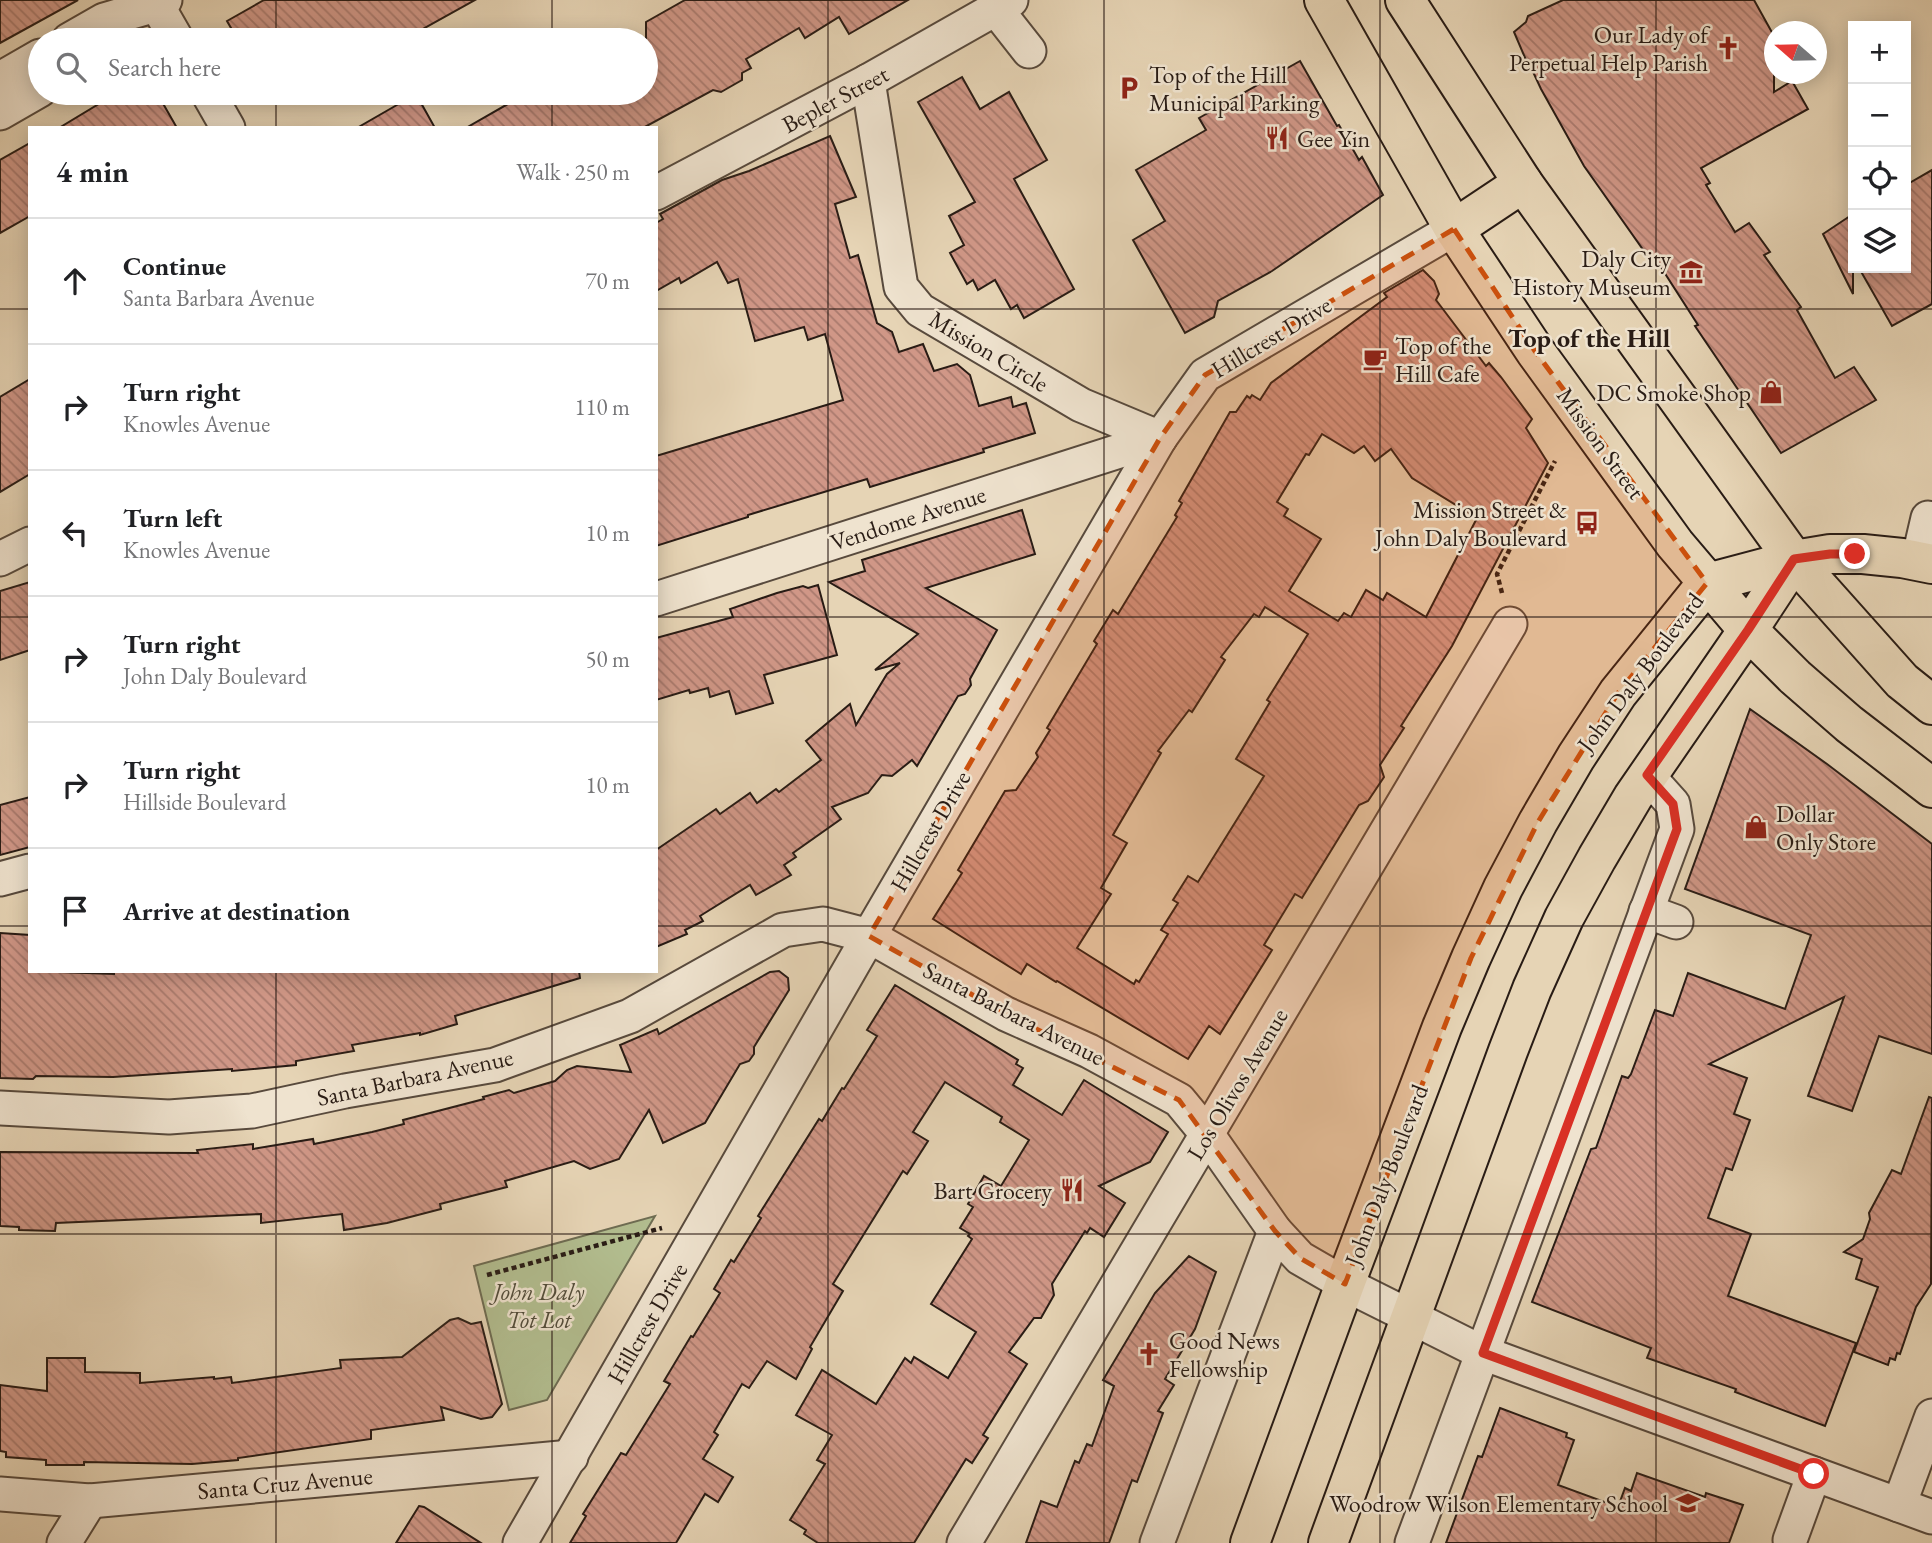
<!DOCTYPE html>
<meta charset="utf-8">
<style>
:root{--surface:#fff;--page:#f2f2f2;--text:#202124;--muted:#757577;--line:#e0e0e0}
body{margin:0;font-family:"EB Garamond",serif;background:var(--page);color:var(--text)}
.controls{position:absolute;right:21px;top:21px;display:grid;overflow:hidden;border-radius:0px;box-shadow:0 4px 18px #0003}
.controls button{width:63px;height:63px;display:grid;place-items:center;padding:0;border:0;border-bottom:2px solid var(--line);background:var(--surface);color:var(--text);font:35px sans-serif}
.compass{position:absolute;left:1764px;top:21px;width:63px;height:63px;border-radius:50%;background:var(--surface);box-shadow:0 4px 18px #0003;rotate:290deg}
.stop{position:absolute;width:21px;height:21px;margin:-16px;border:5px solid #d93025;border-radius:50%;background:#fff}
.stop.end{background:#d93025;border-color:#fff;box-shadow:0 2px 7px #0008}
.list{margin:0;padding:0;list-style:none}
h2{display:flex;justify-content:space-between;align-items:center;height:91px;margin:0;padding:0 28px;font-size:30px}
h2 small{font-size:23px;font-weight:400;color:var(--muted)}
.list li{display:grid;grid-template-columns:46px 1fr auto;gap:21px;align-items:center;box-sizing:border-box;height:126px;padding:0 28px;border-top:2px solid var(--line)}
.list b{display:block;font-size:26px;white-space:nowrap}
.list p{margin:0;font-size:23px;white-space:nowrap;color:var(--muted)}
.list em{font-size:23px;font-style:normal;color:var(--muted)}
.icon{flex:none;width:38px;height:38px;fill:none;stroke:currentColor;stroke-width:2;stroke-linecap:round;stroke-linejoin:round}
.map{position:relative;flex:none;width:1932px;height:1543px;overflow:hidden}
.search{position:absolute;background:var(--surface);box-shadow:0 4px 18px #0003;left:28px;top:28px;width:630px;height:77px;display:flex;align-items:center;gap:18px;box-sizing:border-box;padding:0 24px;border-radius:38px;color:var(--muted);font-size:26px}
.panel{position:absolute;background:var(--surface);box-shadow:0 4px 18px #0003;left:28px;top:126px;width:630px;height:847px;border-radius:0px}
.map>svg:first-child{display:block}
</style>
<div class="map">
<svg width="1932" height="1543" viewBox="0 0 1932 1543">
<defs>
<pattern id="building-back-hatch" width="6" height="6" patternUnits="userSpaceOnUse" patternTransform="scale(1.75)"><rect width="6" height="6" fill="#d09787"/><path d="M-1 5l2 2M0 0l6 6M5-1l2 2" fill="none" stroke="#a97a6d"/></pattern>
</defs>
<rect width="100%" height="100%" fill="#e6d4b5"/>
<filter id="stains"><feTurbulence type="fractalNoise" baseFrequency=".00286" numOctaves="4"/><feColorMatrix values="0 0 0 0 .2 0 0 0 0 .09 0 0 0 0 .02 0 0 0 .5 -.17"/></filter>
<radialGradient id="worn" r=".72"><stop offset=".6" stop-color="#630" stop-opacity="0"/><stop offset="1" stop-color="#630" stop-opacity=".3"/></radialGradient>
<path fill="#b2bd8f" stroke="#6e6c52" stroke-width="2" d="M655,1216l-108,184 -38,10 -35,-144z"/>
<g fill="url(#building-back-hatch)" stroke="#291c15" stroke-width="2" fill-rule="evenodd">
<path d="M0,0h78l-78,43z"/>
<path d="M264,0h211l-65,36 -1,-2 -12,6h-159l-11,-19z"/>
<path d="M685,0h223l-59,34 -10,-17 -34,21 -6,-10 -53,31 5,9 -9,5v7l-21,12 -8,-2 -70,38h-177l61,-35 1,3 6,-3h112v-71z"/>
<path d="M1563,0h191l20,36v56l18,-11 16,28 -107,59 9,15 -4,2 29,47 14,-9 21,29 -6,3 37,52 -4,3 38,68 19,-11 22,33 -95,53 -86,-127 3,-1 -43,-67 -4,3 -67,-95 -43,-77 -13,-28 -2,-1 -12,-28 12,-10 2,-6z"/>
<path d="M1300,61l37,65 2,-1 20,35 3,-3 21,38 -111,76 -54,30 -4,16 -29,16 -52,-93 32,-19 -29,-51 70,-40 -7,-12z"/>
<path d="M962,77l18,32 29,-17 38,68 -33,19 60,110 -50,29 -7,-13 -6,4 -16,-29 -17,10 -5,-10 -6,4 -17,-31 14,-8 -15,-29 26,-14 -57,-100z"/>
<path d="M117,93h40l20,35h-118z"/>
<path d="M416,94l19,34h-78z"/>
<path d="M830,136l26,61 -21,7 15,54 8,-3 19,68 15,9 7,20 24,-8 11,27 23,-7 13,11 9,31 32,-9 2,10 13,-4 9,30 -52,16 1,3 -114,35 -3,-8 -119,36v2l-92,29v-90l187,-56 -18,-66 -17,6 -4,-13 -49,14 -17,-62 -10,4 -11,-21 -36,21 -2,-5 -23,13v-68l7,-4 -3,-5 62,-34 27,-9z"/>
<path d="M30,143v73l-30,17v-73z"/>
<path d="M1932,170v134l-40,22 -33,-58h47v-83z"/>
<path d="M1853,214v80l-30,-60z"/>
<path d="M1423,270l11,11 5,13 -3,6 50,66 3,-3 12,14 31,42 -6,9 22,35 -96,183 -51,80 3,2 -24,37 4,12 -16,24 -9,4 -57,93 -7,-4 -31,51 8,5 -52,84 -11,-8 -21,33 -131,-78 -1,1 -29,-18 -6,10 -88,-55 29,-46 -4,-3 47,-79 11,-1 22,-33 -2,-4 14,-23 -3,-2 50,-84 -3,-3 19,-31 5,4 59,-97 -2,-2 7,-12 -3,-2 51,-89h6l11,-16 3,2 2,-3 8,5 11,-17 116,-86 -3,-4zM1322,434l32,19 10,-7 11,15 16,-12 21,29 65,40 -51,99 -39,-24 -4,7 -17,-10 -15,27 -7,-4 -6,8 -49,-30 32,-52 -37,-23 4,-7 -11,-7 29,-48 3,1zM1265,607l43,27 -41,66 3,2 -34,57 28,17 -66,106 -10,-6 -15,24 5,3 -17,27 7,4 -29,48 -3,-2 -2,4 -57,-36 34,-54 -10,-6 26,-45 -14,-8 48,-82 -3,-2 31,-41 3,2 33,-52 -4,-3 33,-43 5,3z"/>
<path d="M30,379v95l-30,18v-95z"/>
<path d="M1022,510l13,44 -109,34 71,42 -27,49 1,6 -6,9 -7,2 -41,70 -5,-6 -20,16 -10,-1 -14,18 -36,14 9,12 -48,34 3,4 -12,8 7,10 -35,20 -6,-10 -50,31 3,5 -18,9 2,4 -31,13v-97l60,-41 4,5 30,-21 7,10 19,-14 3,3 42,-32 -15,-19 44,-37 6,21 31,-51 13,-11 -25,7 43,-36 -89,-52 36,-11 -3,-11z"/>
<path d="M30,582v68l-30,10v-69z"/>
<path d="M818,585l19,70 -73,20 9,28 -37,11 -7,-23 -19,6 -2,-9 -18,5 -1,-3 -33,10v-62l77,-21 -3,-8 47,-16 26,-7 5,2z"/>
<path d="M1750,709l77,55 105,80v210l-53,-18 -27,75 -44,-15 36,-99 -135,67 38,14 -13,36 16,6 -18,50 -6,-2 -18,50 43,16 -23,62 128,47 -31,83 -90,-34 1,-3 -89,-31 4,-10 -119,-46 59,-153 5,-1 26,-72 6,2 3,-4 24,-64 18,6 15,-43 97,36 26,-74 -126,-46z"/>
<path d="M30,797v50l-30,8v-50z"/>
<path d="M0,933l30,2v36l84,3v-3h465l1,7 -125,38 2,8 -37,11v-2l-68,12 2,6 -58,10v4l-64,6v-2l-119,8 -77,-1 -3,3 -33,-1z"/>
<path d="M779,971l9,7 1,12 -35,57v7l-5,7 -9,3 -35,59 -42,20 -14,-33 -30,49 -29,10 -16,-8 -69,20 2,6 -67,17 1,5 -54,14 -43,7 -2,-16 -81,9v-9l-205,9 -1,8 -36,-1v-3l-19,-1v-74l198,1 -1,-3 56,-6v5l60,-10 1,5 58,-12 32,-8 -1,-4 81,-21 -1,-2 26,-7 5,3 41,-12 12,-11 10,-4 54,6 -11,-27 37,-16 2,5 111,-62z"/>
<path d="M895,985l123,75 -2,4 7,4 -10,17 49,30 22,-35 84,52 -18,30 -51,24 26,17 -21,34 -14,-9 -3,5 -2,-2 -33,53 2,11 -13,23h-7l-25,34 18,12 -44,71 5,3 -16,25 -6,-4 -52,84h-96l-14,-9 2,-4 -16,-10 35,-56 -8,-4 15,-25 -36,-20 26,-45 54,34 29,-46 6,5 3,-6 34,21 28,-46 -45,-28 41,-65 -4,-3 2,-2 -10,-6 13,-21 -5,-3 16,-28 17,10 28,-46 -29,-18 2,-5 -57,-35 -32,50 15,9 -21,33 -4,-3 -70,113 10,7 -33,56 2,2 -16,30 -29,-18 -18,27 -7,-4 -28,48 4,3 -15,24 30,18 -15,25 -13,-8 -29,49h-106l16,-27 -3,-2 38,-61 5,2 44,-71 -6,-3 27,-45 2,1 27,-44 -6,-4 17,-29 3,2 27,-44 -3,-2 61,-97 3,2 20,-33 2,1 33,-53 -10,-6z"/>
<path d="M1929,1097l3,1 -1,186 -15,23 -16,47 -3,-1 -2,7 -5,-2 -2,7 -34,-13 24,-65 -22,-8 6,-20 -18,-7 19,-13 7,-20 -1,-6 23,-43 9,4z"/>
<path d="M1189,1256l27,16 -21,57 -30,50 9,6 -16,26 5,2 -26,69 -5,-2 -23,63h-83l15,-42 16,6 18,-46 4,2 8,-19 5,2 22,-60 -11,-6 52,-87z"/>
<path d="M458,1318l13,6 10,-2 21,82 -10,13 -11,2 -40,-12 3,13 -73,10v9l-133,19v2l-46,4 -108,-2v3h-38v-5l-40,-3v-5l-6,-1v-66l47,6v-33h38v14l55,1v10l74,-6v2l17,-2 1,6 109,-15 -1,-8 62,-3 48,-37z"/>
<path d="M1500,1408l67,25 -1,4 8,3 -16,45 60,22 7,-19 6,3 6,-18 68,24 1,-4 37,12 -14,38h-283l32,-87 4,1z"/>
<path d="M419,1506l5,1 57,36h-85z"/>
</g>
<g fill="none" stroke-linecap="round" stroke-linejoin="round">
<g stroke="#584a3d" stroke-width="37">
<g id="minor">
<path d="M154,0l23,40"/>
<path d="M996,9l33,42"/>
<path d="M69,40l35,-20 52,-15 9,-5"/>
<path d="M0,79l40,-23"/>
<path d="M868,81l33,206 19,23 161,95 79,33"/>
<path d="M208,93l20,35"/>
<path d="M0,113l40,-23"/>
<path d="M656,193l212,-112 143,-81"/>
<path d="M0,559l30,-15"/>
<path d="M1918,561l10,-43"/>
<path d="M656,599l504,-161"/>
<path d="M0,879l30,-8"/>
<path d="M1646,911l30,11"/>
<path d="M0,1108l169,9 83,-6 93,-20 150,-26 135,-49 153,-86 40,-6 46,12 137,78 83,37 90,49 28,34 68,97 25,27 45,26 138,69 449,164"/>
<path d="M0,1494l90,7 481,-44"/>
<path d="M1899,1505l33,-89"/>
<path d="M1790,1540l24,-66"/>
<path d="M64,1543l26,-42"/>
<path d="M520,1543l349,-607 291,-498 45,-63 249,-146"/>
<path d="M964,1543l546,-919"/>
<path d="M1157,1543l118,-312"/>
<path d="M1412,1543l265,-714 -4,-25 -26,-29"/>
</g>
</g>
<g stroke="#291c15" stroke-width="42">
<g id="major">
<path d="M1324,0l130,229 81,122 140,193 73,86 47,47 54,47 83,64"/>
<path d="M1405,0l118,183 271,377 108,121 30,24"/>
<path d="M1454,229l69,-46"/>
<path d="M1250,1543l95,-259 97,-257 29,-69 32,-70 35,-66 38,-65 42,-64 89,-110 87,-23 36,-6h33l39,4 30,6"/>
<path d="M1328,1543l180,-492 24,-62 32,-71 33,-60 36,-61 115,-167 46,-70"/>
</g>
</g>
<g stroke="#291c15" stroke-width="4.5" stroke-dasharray="5 3.5" stroke-linecap="butt">
<path d="M1502,593l-5,-19 58,-113"/>
<path d="M487,1275l175,-47"/>
</g>
<use href="#minor" stroke="#efe3cf" stroke-width="33"/>
<use href="#major" stroke="#e6d4b5" stroke-width="38"/>
</g>
<g fill="none" stroke-linecap="round" stroke-linejoin="round">
<path stroke="#d93025" stroke-width="9" d="M1814,1474l-331,-121 194,-524 -4,-25 -26,-29 101,-145 46,-71 36,-5h25"/>
</g>
<path fill="#cb500d" fill-opacity="0.2" stroke="#cb500d" stroke-width="5" stroke-dasharray="14 9" stroke-linejoin="round" d="M1454,229l81,122 172,232 -89,110 -80,129 -67,136 -126,326 -45,-26 -25,-27 -96,-131 -173,-86 -137,-78 291,-498 45,-63z"/>
<path fill="none" stroke="#291c15" stroke-width="2" stroke-opacity="0.55" d="M276,0v40M552,0v40M828,0v1543M1104,0v1543M1380,0v1543M1656,0v1543M276,93v35M552,93v35M0,309h30M656,309h1276M0,617h30M656,617h1276M0,926h30M656,926h1276M276,971v572M552,971v572M0,1234h1932"/>
<defs>
<g id="church-bare" transform="scale(1.89)"><path d="M-1.2-6h2.4v3.5h3.3v2.4h-3.3V6h-2.4V-.1h-3.3v-2.4h3.3Z" fill="#8f2418" stroke="#efe3cf" stroke-width="2.5" paint-order="stroke"/></g>
<g id="parking-bare" transform="scale(1.89)"><path d="M-3.5-5.5H1a3.5 3.5 0 0 1 0 7H-1V5.5H-3.5ZM-1-3.4V-.6H.8a1.4 1.4 0 0 0 0-2.8Z" fill="#8f2418" stroke="#efe3cf" stroke-width="2.5" paint-order="stroke"/></g>
<g id="restaurant-bare" transform="scale(1.89)"><path d="M-5-6h1v4h1v-4h1v4h1v-4h1v5L-1.5 .5V6h-2V.5L-5-1ZM5-6V6H3V1.5H1.5Q1.5-4 5-6Z" fill="#8f2418" stroke="#efe3cf" stroke-width="2.5" paint-order="stroke"/></g>
<g id="museum-bare" transform="scale(1.89)"><path d="M0-6L6-3V-2H-6V-3ZM-5-1h2V3h-2ZM-1-1h2V3h-2ZM3-1h2V3H3ZM-6 4H6V6H-6Z" fill="#8f2418" stroke="#efe3cf" stroke-width="2.5" paint-order="stroke"/></g>
<g id="cafe-bare" transform="scale(1.89)"><path d="M-5.5-4.5H6V0H3Q3 3.5 0 3.5H-2.5Q-5.5 3.5-5.5 0ZM3-3.2v2h1.7v-2ZM-6 4.5H4V6H-6Z" fill="#8f2418" stroke="#efe3cf" stroke-width="2.5" paint-order="stroke"/></g>
<g id="shop-bare" transform="scale(1.89)"><path d="M-5-2.5h2.3a2.7 3.5 0 0 1 5.4 0H5L5.5 6h-11ZM-1.5-2.5h3a1.5 2.3 0 0 0-3 0Z" fill="#8f2418" stroke="#efe3cf" stroke-width="2.5" paint-order="stroke"/></g>
<g id="bus-bare" transform="scale(1.89)"><path d="M-5-6H5V4H4V6H2V4H-2V6H-4V4H-5ZM-3.5-4V0h7V-4ZM-3.5 1.2v1.5H-2V1.2ZM2 1.2v1.5H3.5V1.2Z" fill="#8f2418" stroke="#efe3cf" stroke-width="2.5" paint-order="stroke"/></g>
<g id="school-bare" transform="scale(1.89)"><path d="M0-5L7-2L0 1L-7-2ZM-4 1L0 2.5L4 1V4Q0 6-4 4Z" fill="#8f2418" stroke="#efe3cf" stroke-width="2.5" paint-order="stroke"/></g>
</defs>
<g fill-rule="evenodd">
<use href="#church-bare" x="1728" y="48"/>
<use href="#parking-bare" x="1129" y="88"/>
<use href="#restaurant-bare" x="1277" y="138"/>
<use href="#museum-bare" x="1691" y="272"/>
<use href="#cafe-bare" x="1375" y="359"/>
<use href="#shop-bare" x="1771" y="392"/>
<use href="#bus-bare" x="1587" y="523"/>
<use href="#shop-bare" x="1756" y="827"/>
<use href="#restaurant-bare" x="1072" y="1190"/>
<use href="#church-bare" x="1149" y="1354"/>
<use href="#school-bare" x="1688" y="1503"/>
</g>
<g text-anchor="middle" dominant-baseline="central" stroke-width="5" stroke-linejoin="round" paint-order="stroke">
<g font-size="24" fill="#291c15" stroke="#efe3cf" text-anchor="end">
<text x="1708" y="34">Our Lady of<tspan x="1708" dy="28">Perpetual Help Parish</tspan></text>
<text x="1149" y="74" text-anchor="start">Top of the Hill<tspan x="1149" dy="28">Municipal Parking</tspan></text>
<text x="1297" y="138" text-anchor="start">Gee Yin</text>
<text x="1671" y="258">Daly City<tspan x="1671" dy="28">History Museum</tspan></text>
<text x="1395" y="345" text-anchor="start">Top of the<tspan x="1395" dy="28">Hill Cafe</tspan></text>
<text x="1751" y="392">DC Smoke Shop</text>
<text x="1567" y="509">Mission Street &amp;<tspan x="1567" dy="28">John Daly Boulevard</tspan></text>
<text x="1776" y="813" text-anchor="start">Dollar<tspan x="1776" dy="28">Only Store</tspan></text>
<text x="1052" y="1190">Bart Grocery</text>
<text x="1169" y="1340" text-anchor="start">Good News<tspan x="1169" dy="28">Fellowship</tspan></text>
<text x="1668" y="1503">Woodrow Wilson Elementary School</text>
</g>
<g font-size="24" fill="#291c15" stroke="#efe3cf">
<text transform="translate(835 99) rotate(-28)">Bepler Street</text>
<text transform="translate(1271 337) rotate(-31)">Hillcrest Drive</text>
<text transform="translate(989 351) rotate(31)">Mission Circle</text>
<text transform="translate(1601 443) rotate(54)">Mission Street</text>
<text transform="translate(908 518) rotate(-18)">Vendome Avenue</text>
<text transform="translate(1640 672) rotate(-53)">John Daly Boulevard</text>
<text transform="translate(930 831) rotate(-60)">Hillcrest Drive</text>
<text transform="translate(1014 1013) rotate(27)">Santa Barbara Avenue</text>
<text transform="translate(415 1077) rotate(-12)">Santa Barbara Avenue</text>
<text transform="translate(1237 1084) rotate(-59)">Los Olivos Avenue</text>
<text transform="translate(1386 1175) rotate(-69)">John Daly Boulevard</text>
<text transform="translate(647 1323) rotate(-60)">Hillcrest Drive</text>
<text transform="translate(285 1483) rotate(-5)">Santa Cruz Avenue</text>
</g>
<g font-size="24" font-style="italic" fill="#524c3a" stroke="#efe3cf">
<text x="539" y="1291">John Daly<tspan x="539" dy="28">Tot Lot</tspan></text>
</g>
<g font-size="26" font-weight="bold" fill="#291c15" stroke="#efe3cf">
<text x="1589" y="338">Top of the Hill</text>
</g>
</g>
<rect width="100%" height="100%" filter="url(#stains)"/>
<rect width="100%" height="100%" fill="url(#worn)"/>
</svg>
<div class="controls">
<button>+</button>
<button>−</button>
<button><svg class="icon" aria-label="locate" viewBox="0 0 24 24"><circle cx="12" cy="12" r="6"/><path d="M12 2v4M12 18v4M2 12h4M18 12h4"/></svg></button>
<button><svg class="icon" aria-label="layers" viewBox="0 0 24 24"><path d="M12 4l9 5-9 5-9-5zM3 14l9 5 9-5"/></svg></button>
</div>
<svg class="compass" viewBox="-18 -18 36 36"><path d="M0-13l5 13h-10z" fill="#e53935"/><path d="M0 13l5-13h-10z" fill="#757577"/></svg>
<div class="stop" style="left:1814px;top:1474px"></div>
<div class="stop end" style="left:1855px;top:554px"></div>
<div class="search"><svg class="icon" aria-label="search" viewBox="0 0 24 24"><circle cx="10" cy="10" r="6"/><path d="M15 15l6 6"/></svg>Search here</div>
<section class="panel">
<h2>4 min<small>Walk · 250 m</small></h2>
<ul class="list">
<li><svg class="icon" aria-label="ahead" viewBox="0 0 24 24"><path d="M12 20V5M6 11l6-6 6 6"/></svg><div><b>Continue</b><p>Santa Barbara Avenue</p></div><em>70 m</em></li>
<li><svg class="icon" aria-label="right" viewBox="0 0 24 24"><path d="M7 20v-9h11M14 6l5 5-5 5"/></svg><div><b>Turn right</b><p>Knowles Avenue</p></div><em>110 m</em></li>
<li><svg class="icon" aria-label="left" viewBox="0 0 24 24"><path d="M17 20v-9H6M10 6l-5 5 5 5"/></svg><div><b>Turn left</b><p>Knowles Avenue</p></div><em>10 m</em></li>
<li><svg class="icon" aria-label="right" viewBox="0 0 24 24"><path d="M7 20v-9h11M14 6l5 5-5 5"/></svg><div><b>Turn right</b><p>John Daly Boulevard</p></div><em>50 m</em></li>
<li><svg class="icon" aria-label="right" viewBox="0 0 24 24"><path d="M7 20v-9h11M14 6l5 5-5 5"/></svg><div><b>Turn right</b><p>Hillside Boulevard</p></div><em>10 m</em></li>
<li><svg class="icon" aria-label="arrive" viewBox="0 0 24 24"><path d="M6 21V4h12l-3 4 3 4H6"/></svg><div><b>Arrive at destination</b></div></li>
</ul>
</section>
</div>
